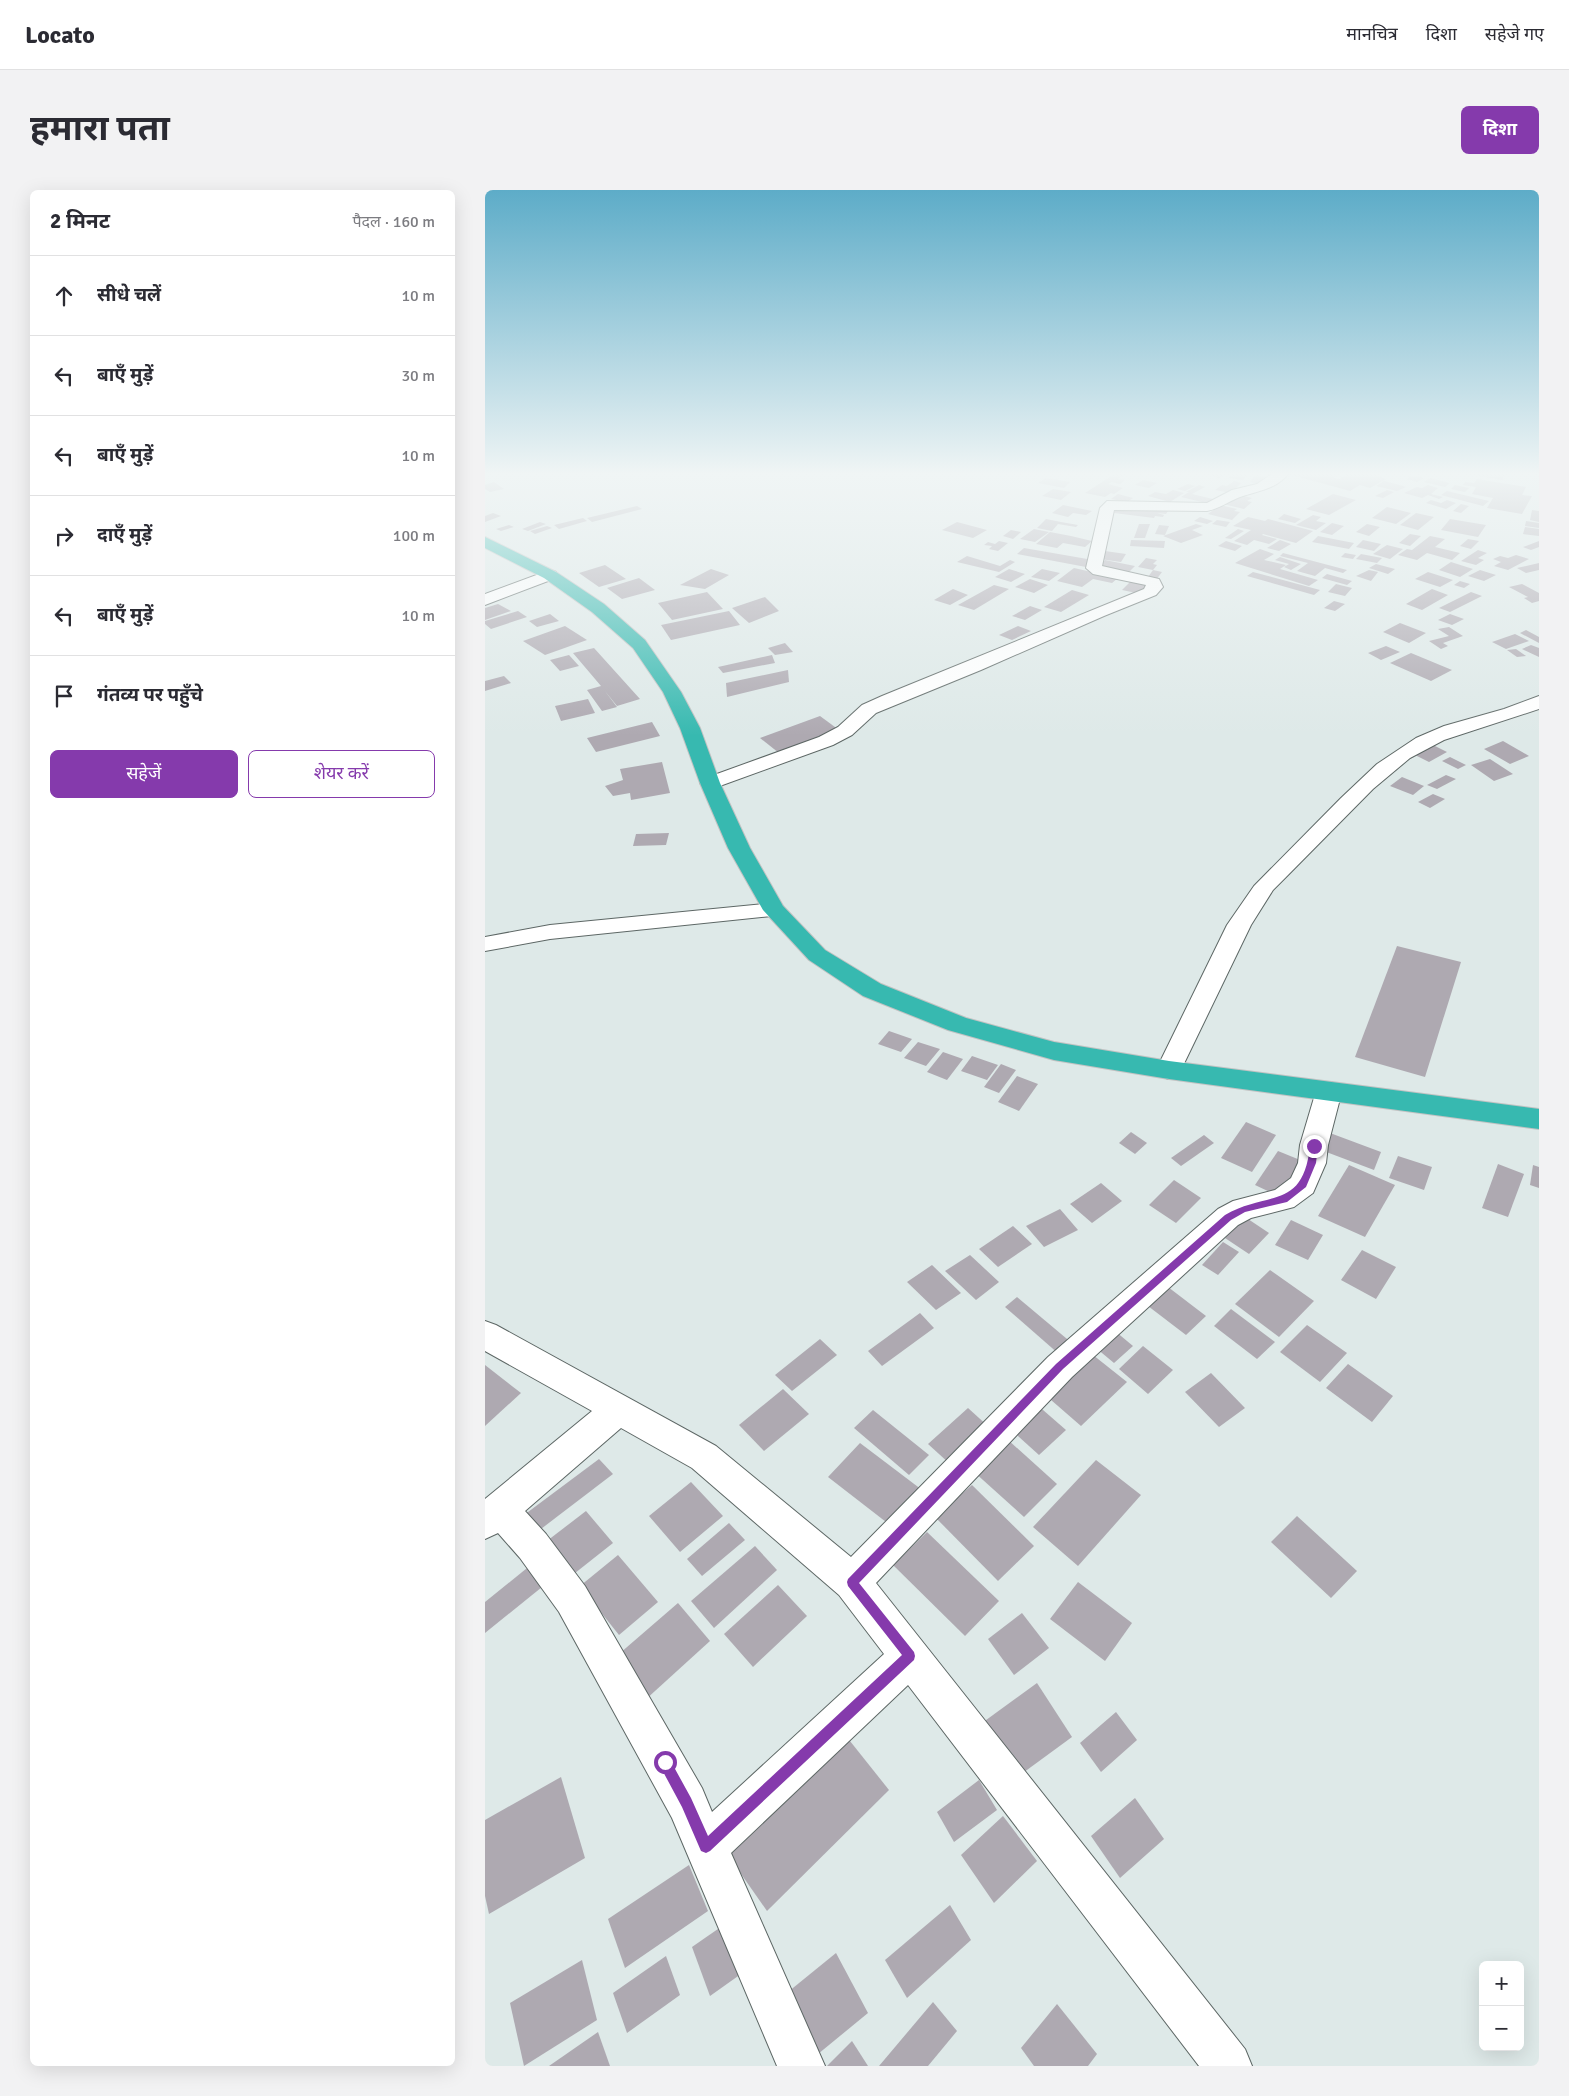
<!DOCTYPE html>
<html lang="hi">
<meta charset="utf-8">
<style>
:root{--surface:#fff;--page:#f2f2f3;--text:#2b2b33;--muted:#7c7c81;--line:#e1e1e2;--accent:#853aac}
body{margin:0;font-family:Signika,"Noto Sans Devanagari",sans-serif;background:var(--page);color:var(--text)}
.controls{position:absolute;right:15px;bottom:15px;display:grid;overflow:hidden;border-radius:8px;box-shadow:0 5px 20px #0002}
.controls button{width:45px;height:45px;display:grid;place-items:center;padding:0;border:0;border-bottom:1px solid var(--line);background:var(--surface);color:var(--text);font:25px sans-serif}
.stop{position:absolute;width:15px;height:15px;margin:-11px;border:4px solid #853aac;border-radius:50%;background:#fff}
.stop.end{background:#853aac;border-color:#fff;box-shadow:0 1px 5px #0008}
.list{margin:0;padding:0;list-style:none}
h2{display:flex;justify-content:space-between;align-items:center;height:65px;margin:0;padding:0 20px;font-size:21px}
h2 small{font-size:16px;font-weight:400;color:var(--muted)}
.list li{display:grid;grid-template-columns:32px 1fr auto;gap:15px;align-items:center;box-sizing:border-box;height:80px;padding:0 20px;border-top:1px solid var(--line)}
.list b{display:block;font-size:19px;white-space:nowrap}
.list em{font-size:16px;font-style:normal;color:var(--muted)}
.actions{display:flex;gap:10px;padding:15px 20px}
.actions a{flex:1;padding:11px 0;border:1px solid var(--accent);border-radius:8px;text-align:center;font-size:18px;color:var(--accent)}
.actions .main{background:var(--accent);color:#fff}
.icon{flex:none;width:28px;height:28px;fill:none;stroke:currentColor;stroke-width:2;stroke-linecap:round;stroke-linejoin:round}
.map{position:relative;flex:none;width:1054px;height:1876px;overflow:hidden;border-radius:8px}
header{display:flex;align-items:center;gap:30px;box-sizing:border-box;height:70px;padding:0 25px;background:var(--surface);border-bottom:1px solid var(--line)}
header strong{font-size:24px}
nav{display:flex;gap:28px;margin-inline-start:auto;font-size:18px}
.intro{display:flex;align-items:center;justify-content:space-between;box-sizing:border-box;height:120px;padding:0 30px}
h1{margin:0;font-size:35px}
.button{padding:12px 22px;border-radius:8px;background:var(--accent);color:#fff;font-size:18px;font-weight:700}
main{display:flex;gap:30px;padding:0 30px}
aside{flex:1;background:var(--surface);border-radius:8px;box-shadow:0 5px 20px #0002}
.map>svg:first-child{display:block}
</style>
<header>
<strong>Locato</strong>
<nav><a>मानचित्र</a><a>दिशा</a><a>सहेजे गए</a></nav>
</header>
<div class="intro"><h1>हमारा पता</h1><a class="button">दिशा</a></div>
<main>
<aside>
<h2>2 मिनट<small>पैदल · 160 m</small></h2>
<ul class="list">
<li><svg class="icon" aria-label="ahead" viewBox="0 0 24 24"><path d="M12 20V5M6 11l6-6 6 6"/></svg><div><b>सीधे चलें</b></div><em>10 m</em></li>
<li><svg class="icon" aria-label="left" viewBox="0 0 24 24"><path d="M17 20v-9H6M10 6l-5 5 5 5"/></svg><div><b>बाएँ मुड़ें</b></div><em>30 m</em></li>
<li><svg class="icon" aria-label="left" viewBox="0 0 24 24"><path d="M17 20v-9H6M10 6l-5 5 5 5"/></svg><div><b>बाएँ मुड़ें</b></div><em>10 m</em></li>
<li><svg class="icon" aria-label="right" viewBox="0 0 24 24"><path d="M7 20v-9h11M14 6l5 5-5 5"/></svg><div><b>दाएँ मुड़ें</b></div><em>100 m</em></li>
<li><svg class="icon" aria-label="left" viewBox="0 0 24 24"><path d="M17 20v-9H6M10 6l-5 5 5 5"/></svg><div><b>बाएँ मुड़ें</b></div><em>10 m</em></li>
<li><svg class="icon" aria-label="arrive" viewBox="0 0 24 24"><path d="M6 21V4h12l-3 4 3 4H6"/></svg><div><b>गंतव्य पर पहुँचे</b></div></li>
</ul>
<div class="actions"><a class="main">सहेजें</a><a>शेयर करें</a></div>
</aside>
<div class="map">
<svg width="1054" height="1876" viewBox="0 0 1054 1876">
<rect width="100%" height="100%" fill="#dee9e8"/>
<g fill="#aea9b1">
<path d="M631,283l8,1 -7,5 8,1 -5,4 -8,-2 -4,2 15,4 -9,6 -3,-1 -6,4 -20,-4z"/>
<path d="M718,283h26l-10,5z"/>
<path d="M748,283h12l3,1 -5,6 -14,-2z"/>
<path d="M810,283h45l-7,4 6,2 11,-6h20l16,6 -16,9 -10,-3 -10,6 -58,-16z"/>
<path d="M979,283h39l2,1 -3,6z"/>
<path d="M770,285l10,1 -5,8 -10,-2z"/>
<path d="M928,285l11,3 -7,4 -10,-3z"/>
<path d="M561,288l24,4 -6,6 -26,-5z"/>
<path d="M945,288l20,5 -5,4 -21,-5z"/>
<path d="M992,289l49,8 -4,8 10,1 -10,18 -35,-6 6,-10 -21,-4 4,-7 -13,-2 2,-3 9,1z"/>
<path d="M658,290l14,3 -8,5 -14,-3z"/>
<path d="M749,291l7,2 -10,10 -16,-3 7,-5 5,1z"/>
<path d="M899,291l12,3 10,3 -9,4 -21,-5z"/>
<path d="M9,292l10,7 -14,3 -5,-3v-4z"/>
<path d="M703,294l7,2 -10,5 -8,-2z"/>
<path d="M714,295l6,2 -13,7 25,6 -7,4 -29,-7 8,-5h-3z"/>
<path d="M943,295l10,3 -7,6 12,3 -4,2 -11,-4 -6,3 -18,-5 13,-6 5,1z"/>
<path d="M970,295l14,3 -4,4 -14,-3z"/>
<path d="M568,299l18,3 -10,8 -19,-4z"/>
<path d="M688,300l11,3 -14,9 -22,-6 7,-4 11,2z"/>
<path d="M902,300l7,2 -11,6 -8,-2z"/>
<path d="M962,301l42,10 -6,5 -42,-11z"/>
<path d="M633,304l15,4 -6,4 -16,-3z"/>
<path d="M752,304l15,4 -5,3 5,1 -8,7 -21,-5z"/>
<path d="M848,304l23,6 -27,15 -23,-6z"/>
<path d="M946,310l10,3 6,-3 9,3 -10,6 -20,-6z"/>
<path d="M976,314l8,2 -8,7 -8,-2z"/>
<path d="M578,315l29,6 -6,4 -13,-2 -5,4 -16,-4z"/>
<path d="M634,315l49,6 -2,3 -9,-1 7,2 -1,2 -8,-1 -1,2 -40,-5z"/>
<path d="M735,315l17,4 -3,2 6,1 -8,8 -24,-6z"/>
<path d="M152,316l5,3 -50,13 -5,-4z"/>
<path d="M902,317l24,6 -15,11 -24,-6z"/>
<path d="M1047,320l7,1v11l-9,-2z"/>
<path d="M8,323l8,3 -16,6v-6z"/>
<path d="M931,323l18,4 -16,13 -18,-5z"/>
<path d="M799,324l17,5 -6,4 -17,-4z"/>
<path d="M828,325l8,2 -5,4 10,2 -10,7 -20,-5z"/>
<path d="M715,327l13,4 -6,3 -13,-3z"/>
<path d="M763,327l17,4 3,-2 45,12 -17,12 -33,-9 -1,1 15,4 -8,5 -15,-4 -7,5 -13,-4 17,-11 -18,-4z"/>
<path d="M98,328l4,3 -28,8 -5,-4z"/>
<path d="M561,329l15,3 17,3 -2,2 -18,-3 -6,7 -15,-3z"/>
<path d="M965,329l36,6 -8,12 -37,-7z"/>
<path d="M732,330l13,2 -4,5 -14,-3z"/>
<path d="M1041,331l13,2v5l-14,-2z"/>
<path d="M55,332l6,2 -18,7 -6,-2z"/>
<path d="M472,332l30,8 -14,8 -31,-8z"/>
<path d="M847,333l12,3 -12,9 -12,-3z"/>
<path d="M654,334h11l-5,14h-11z"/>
<path d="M711,334l7,2 -11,4 11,5 -22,8 -18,-7z"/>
<path d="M882,334l13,3 -11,9 -13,-4z"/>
<path d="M24,335l5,2 -13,4 -5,-2z"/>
<path d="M674,335l10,1 -4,9 -10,-1z"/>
<path d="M62,336l5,2 -17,6 -5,-3z"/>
<path d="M1040,337l14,2v7l-16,-2z"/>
<path d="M549,339l15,3 -14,10 -15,-3z"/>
<path d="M753,339l6,2 -13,8 -6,-1z"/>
<path d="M526,340l10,2 -8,7 -10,-3z"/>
<path d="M565,342l21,4 21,5 -7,6 -22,-4 -6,5 -21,-4z"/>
<path d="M925,344l11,2 -11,10 -11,-3z"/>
<path d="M833,346l36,7 -5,6 -37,-7z"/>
<path d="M945,346l15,3 -10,8 25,6 -8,7 -25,-7 -10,7 -19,-5 9,-6 5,1z"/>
<path d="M983,349l11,2 -8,8 -11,-3z"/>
<path d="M646,350l34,1 -1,7 -34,-2z"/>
<path d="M795,350l11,4 -12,7 -12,-3z"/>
<path d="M878,350l18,4 -7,7 -18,-4z"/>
<path d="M514,351l9,2 -10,8 -9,-2 3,-3 -8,-1 4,-3 7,2z"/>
<path d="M741,351l16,5 -7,5 -17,-5z"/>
<path d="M1054,351v6l-8,3 -8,-3z"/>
<path d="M902,355l16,4 -13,10 -17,-5z"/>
<path d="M539,358l69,12 -7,7 -69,-13z"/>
<path d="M775,359l14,5 -10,6 22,5 -6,4 38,11 -9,6 -74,-23z"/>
<path d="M993,360l9,3 -9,5 6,2 -8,5 -15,-4z"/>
<path d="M620,361l21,3 -5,8 -21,-3z"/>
<path d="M798,363l64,17 -4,3 -18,-5 -10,8 -18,-5 11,-8 -28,-7z"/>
<path d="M860,363l11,2 -3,4 -12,-2z"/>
<path d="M876,364l21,4 -5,5 -21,-4z"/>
<path d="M1031,365l13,4 -21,11 -14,-4 7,-4 -8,-3 7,-3 8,2z"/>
<path d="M482,366l33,10 10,-6 5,2 -16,10 -42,-10z"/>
<path d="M795,367l21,7 -10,6 -7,-3 5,-3 -14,-4z"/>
<path d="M661,368l11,2 -4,4 4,1 -4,5 -15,-3z"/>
<path d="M620,370l30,6 -8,8 -30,-6z"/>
<path d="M966,372l22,7 -13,8 -21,-7z"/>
<path d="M1054,373v7l-13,3 -9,-5z"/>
<path d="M891,374l19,5 -7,5 -19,-6z"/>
<path d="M120,375l21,14 -27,8 -20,-14z"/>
<path d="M589,378l44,10 -6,5 -19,-4 -11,8 -25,-6z"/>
<path d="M226,379l18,6 -24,14 -25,-4z"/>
<path d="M524,379l16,5 -14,8 -16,-5z"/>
<path d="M557,379l18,4 -11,8 -18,-4z"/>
<path d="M668,380l9,2 -6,8 -8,-3z"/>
<path d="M884,380l9,2 -7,9 -15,-5z"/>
<path d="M995,380l16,5 -12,6 -16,-5z"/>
<path d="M768,382l67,18 -6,5 -67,-19z"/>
<path d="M943,382l25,8 -13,7 -25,-8z"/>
<path d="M842,384l25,7 -5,4 -25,-7z"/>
<path d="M154,388l16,12 -33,9 -15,-11z"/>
<path d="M545,389l18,6 -14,8 -19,-6z"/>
<path d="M647,390l19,4 -10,10 -19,-4z"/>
<path d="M975,391l10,3 -6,4 -10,-3z"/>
<path d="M851,394l16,4 -7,8 -17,-4z"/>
<path d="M1037,394l17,9v8l-7,2 -8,-5 4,-1 -19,-10z"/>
<path d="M509,395l15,4 -35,21 -16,-5z"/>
<path d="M468,399l15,6 -18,10 -16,-5z"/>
<path d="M947,399l16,6 -26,15 -16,-6z"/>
<path d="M587,400l17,5 -28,17 -17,-5z"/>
<path d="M222,402l16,17 -51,11 -14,-17z"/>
<path d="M986,402l11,4 -32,16 -11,-4z"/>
<path d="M280,407l14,14 -30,12 -17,-15z"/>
<path d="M849,411l11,3 -10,7 -11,-3z"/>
<path d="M13,414l13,7 -26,9v-12z"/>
<path d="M545,416l12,4 -17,10 -13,-4z"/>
<path d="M33,421l9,6 -36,12 -6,-5v-3z"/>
<path d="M244,421l11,14 -69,15 -10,-15z"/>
<path d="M65,424l9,7 -22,6 -8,-6z"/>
<path d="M965,424l14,5 -12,6 -14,-5z"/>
<path d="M915,433l26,10 -17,10 -26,-11z"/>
<path d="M80,436l22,14 -42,15 -22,-14z"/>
<path d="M533,436l13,5 -19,9 -13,-5z"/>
<path d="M964,437l14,9 -20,7 5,3 -7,3 -12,-8 20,-5 -11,-7z"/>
<path d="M1041,440l13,7v6l-19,-10z"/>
<path d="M1030,444l14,7 -23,8 -14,-7z"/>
<path d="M300,453l8,9 -18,3 -7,-7z"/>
<path d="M1046,455l8,3v9l-17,-8z"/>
<path d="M901,456l14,6 -19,8 -13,-7z"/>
<path d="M109,458l46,51 -23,7 -12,-15 12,16 -15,4 -15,-21 14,-4 -28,-33z"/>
<path d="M1031,459l10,7 -9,1 -10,-7z"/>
<path d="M926,463l41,17 -21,11 -41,-18z"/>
<path d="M84,465l10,11 -19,5 -10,-11z"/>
<path d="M287,465l3,8 -52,10 -5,-6z"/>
<path d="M303,480l1,12 -62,15 -1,-14z"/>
<path d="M19,486l7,7 -26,8v-10z"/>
<path d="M103,509l7,14 -34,8 -6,-15z"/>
<path d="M335,526l19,14 -60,23 -19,-15z"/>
<path d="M167,532l8,14 -64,16 -9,-14z"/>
<path d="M1018,551l26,15 -19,8 -26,-15z"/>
<path d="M946,554l16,8 -18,10 -16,-8z"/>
<path d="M965,567l16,8 -8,4 -16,-8z"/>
<path d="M1005,569l23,15 -19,7 -23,-16z"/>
<path d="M177,572l8,31 -39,7 -1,-7 -17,3 -8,-10 18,-6 -3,-11z"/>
<path d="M961,585l10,4 -19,10 -10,-4z"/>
<path d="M917,587l22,9 -11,9 -23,-9z"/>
<path d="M948,604l12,5 -15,9 -12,-6z"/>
<path d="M184,643l-3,12 -33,1 3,-12z"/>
<path d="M912,756l64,16 -36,115 -70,-20z"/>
<path d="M404,841l23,8 -11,13 -23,-8z"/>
<path d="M433,852l22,7 -14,17 -22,-8z"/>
<path d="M458,862l20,7 -16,21 -20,-8z"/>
<path d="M487,866l26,9 -11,15 -26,-9z"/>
<path d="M516,874l15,6 -17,23 -15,-6z"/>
<path d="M532,886l21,8 -19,27 -21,-9z"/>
<path d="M761,932l30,13 -24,37 -31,-14z"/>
<path d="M646,942l16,11 -12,11 -16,-11z"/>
<path d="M845,943l51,19 -7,18 -53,-20z"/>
<path d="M719,945l10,8 -33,23 -10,-8z"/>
<path d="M793,961l27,11 -22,36 -28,-13z"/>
<path d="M913,966l34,11 -8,23 -35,-12z"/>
<path d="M1013,974l26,10 -16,43 -26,-9z"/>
<path d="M864,975l46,20 -30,52 -47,-21z"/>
<path d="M1048,975l6,2v21l-9,-3z"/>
<path d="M689,990l27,18 -25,25 -27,-18z"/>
<path d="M616,993l21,18 -30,22 -22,-19z"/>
<path d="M575,1019l18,21 -34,17 -18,-21z"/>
<path d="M760,1027l24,16 -20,21 -24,-16z"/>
<path d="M806,1030l32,15 -15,25 -33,-15z"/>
<path d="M528,1036l19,18 -34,23 -19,-18z"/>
<path d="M738,1052l16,10 -21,23 -16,-10z"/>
<path d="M877,1060l34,17 -20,32 -35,-19z"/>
<path d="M485,1065l29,27 -23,18 -31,-29z"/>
<path d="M447,1075l29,28 -25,17 -29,-28z"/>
<path d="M785,1080l44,31 -35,36 -44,-33z"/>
<path d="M683,1097l38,29 -20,19 -38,-29z"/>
<path d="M532,1107l56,47 -13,11 -55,-48z"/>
<path d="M746,1119l44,33 -18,17 -43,-33z"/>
<path d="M435,1123l14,15 -52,38 -14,-15z"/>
<path d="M822,1135l40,28 -27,29 -40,-30z"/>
<path d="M630,1141l18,15 -19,17 -18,-15z"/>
<path d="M335,1149l17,16 -45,36 -17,-16z"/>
<path d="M658,1156l30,24 -25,24 -29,-25z"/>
<path d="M603,1161l39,31 -46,44 -38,-33z"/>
<path d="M863,1174l45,32 -21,26 -46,-34z"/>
<path d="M0,1175l36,28 -36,33z"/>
<path d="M726,1183l34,35 -26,19 -34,-35z"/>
<path d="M298,1199l26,25 -45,37 -25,-26z"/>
<path d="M550,1213l31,27 -27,25 -31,-28z"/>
<path d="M483,1218l22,20 -40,36 -22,-20z"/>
<path d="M388,1220l56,45 -20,20 -55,-47z"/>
<path d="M522,1249l50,45 -33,33 -51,-46z"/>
<path d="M375,1253l70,53 -31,36 -71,-55z"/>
<path d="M114,1269l14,15 -76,58 -13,-17z"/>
<path d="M611,1270l45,35 -63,71 -45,-39z"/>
<path d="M206,1292l32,34 -43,36 -31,-36z"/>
<path d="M487,1295l62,61 -36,35 -63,-64z"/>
<path d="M101,1321l27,32 -43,34 -27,-33z"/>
<path d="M812,1326l60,55 -26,27 -60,-56z"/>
<path d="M244,1333l16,17 -43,36 -15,-17z"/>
<path d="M442,1342l72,69 -34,35 -72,-71z"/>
<path d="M270,1356l22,24 -63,58 -23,-27z"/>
<path d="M133,1365l40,47 -39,33 -39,-49z"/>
<path d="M47,1374l15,19 -62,50v-31z"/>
<path d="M593,1392l54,41 -27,38 -55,-42z"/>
<path d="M293,1395l29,31 -54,51 -29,-33z"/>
<path d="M193,1413l32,38 -66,60 -32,-41z"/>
<path d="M537,1423l27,35 -35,27 -26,-36z"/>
<path d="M552,1493l35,54 -56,41 -34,-55z"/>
<path d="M631,1522l21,28 -36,32 -21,-29z"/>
<path d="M361,1546l43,54 -122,121 -42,-60z"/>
<path d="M76,1587l24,81 -96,56 -4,-18v-76z"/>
<path d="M494,1590l18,30 -43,32 -17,-30z"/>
<path d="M650,1608l29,41 -44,39 -29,-42z"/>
<path d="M518,1626l34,45 -43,42 -33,-48z"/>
<path d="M204,1675l19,46 -83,57 -17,-49z"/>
<path d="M465,1715l21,35 -64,58 -22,-38z"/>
<path d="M243,1732l20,47 -38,27 -18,-49z"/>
<path d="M351,1763l32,60 -50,41 -30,-62z"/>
<path d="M181,1766l14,39 -53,38 -14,-40z"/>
<path d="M97,1770l15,60 -73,46 -14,-63z"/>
<path d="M448,1812l24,29 -29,35h-49z"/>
<path d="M572,1814l40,50 -9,12h-54l-13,-18z"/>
<path d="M113,1842l12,34h-61z"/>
<path d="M367,1851l16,25h-41z"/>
</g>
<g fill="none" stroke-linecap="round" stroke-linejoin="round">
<g stroke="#5d6765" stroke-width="2">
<g id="minor">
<path d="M788,283h16c-13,16 -28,17 -46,23 -13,4 -21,12 -36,15l-93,-1 -12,56 57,13 4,8 -7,8 -52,21 -123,54 -105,43 -24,22 -19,10 -116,42 -7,2 -7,-2 -3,-4 3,-4 116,-42 19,-10 24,-22 20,-9 262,-107 2,-4 -53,-11 -7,-6 14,-60 7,-7 100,2 25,-13 25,-6z"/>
<path d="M65,380l6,2 2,3 -2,3 -71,27v-11z"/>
<path d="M1054,506v13l-95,31 -34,18 -37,31 -86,87 -14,14 -22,35 -73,151 -9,3 -9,-3 -4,-6 71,-145 27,-39 87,-88 36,-34 39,-26 28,-12 60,-17z"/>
<path d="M289,713l8,2 3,5 -3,5 -232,24 -65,12v-14l65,-12z"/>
<path d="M844,892l9,2 4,7 -14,54 -2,18 -13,30 -19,14 -43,11 -13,7 -166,152 -196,206 369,466 7,17h-53l-291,-381 -177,168 94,213h-48l-105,-248 -113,-206 -39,-54 -22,-25 -13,6v-40l107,-88 -107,-60v-30l11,4 220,121 135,111 197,-200 170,-148 15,-8 42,-11 16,-12 7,-15 2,-18 16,-54 4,-7zM136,1238l71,40 147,127 45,59 -172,158 -10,-24 -117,-202 -39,-52 -21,-23z"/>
</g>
</g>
<g stroke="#c1c2c2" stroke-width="2">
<path id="highway" d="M0,347l71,35 48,32 41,36 36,52 19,36 20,55 30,65 33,58 42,44 56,34 85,34 88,24 115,19 370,48v20l-370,-50 -115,-19 -106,-30 -85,-34 -54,-36 -46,-50 -35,-62 -28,-65 -20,-55 -17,-36 -30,-44 -41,-36 -48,-34 -59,-30z"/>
</g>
<use href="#minor" fill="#fff" fill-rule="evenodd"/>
<use href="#highway" fill="#37b9b0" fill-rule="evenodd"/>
</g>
<linearGradient id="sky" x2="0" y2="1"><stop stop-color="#5dacc8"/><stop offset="0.52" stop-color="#f0f5f5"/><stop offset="1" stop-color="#f0f5f5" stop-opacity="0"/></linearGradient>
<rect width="1054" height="546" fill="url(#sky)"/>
<path fill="#853aac" d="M829,952l4,4 -2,17 -10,24 -19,15 -42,10 -14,8 -168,149 -204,214 55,69 1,4 -1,4 -204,191 -4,2 -5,-2 -19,-44 -22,-41 -2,-4 2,-4 5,-2 4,2 22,40 17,38 194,-181 -54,-69 -1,-4 1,-3 208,-215 169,-149c43,-25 78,-4 85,-69z"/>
</svg>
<div class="controls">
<button>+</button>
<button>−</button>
</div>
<div class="stop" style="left:180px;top:1572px"></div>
<div class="stop end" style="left:829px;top:956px"></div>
</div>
</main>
